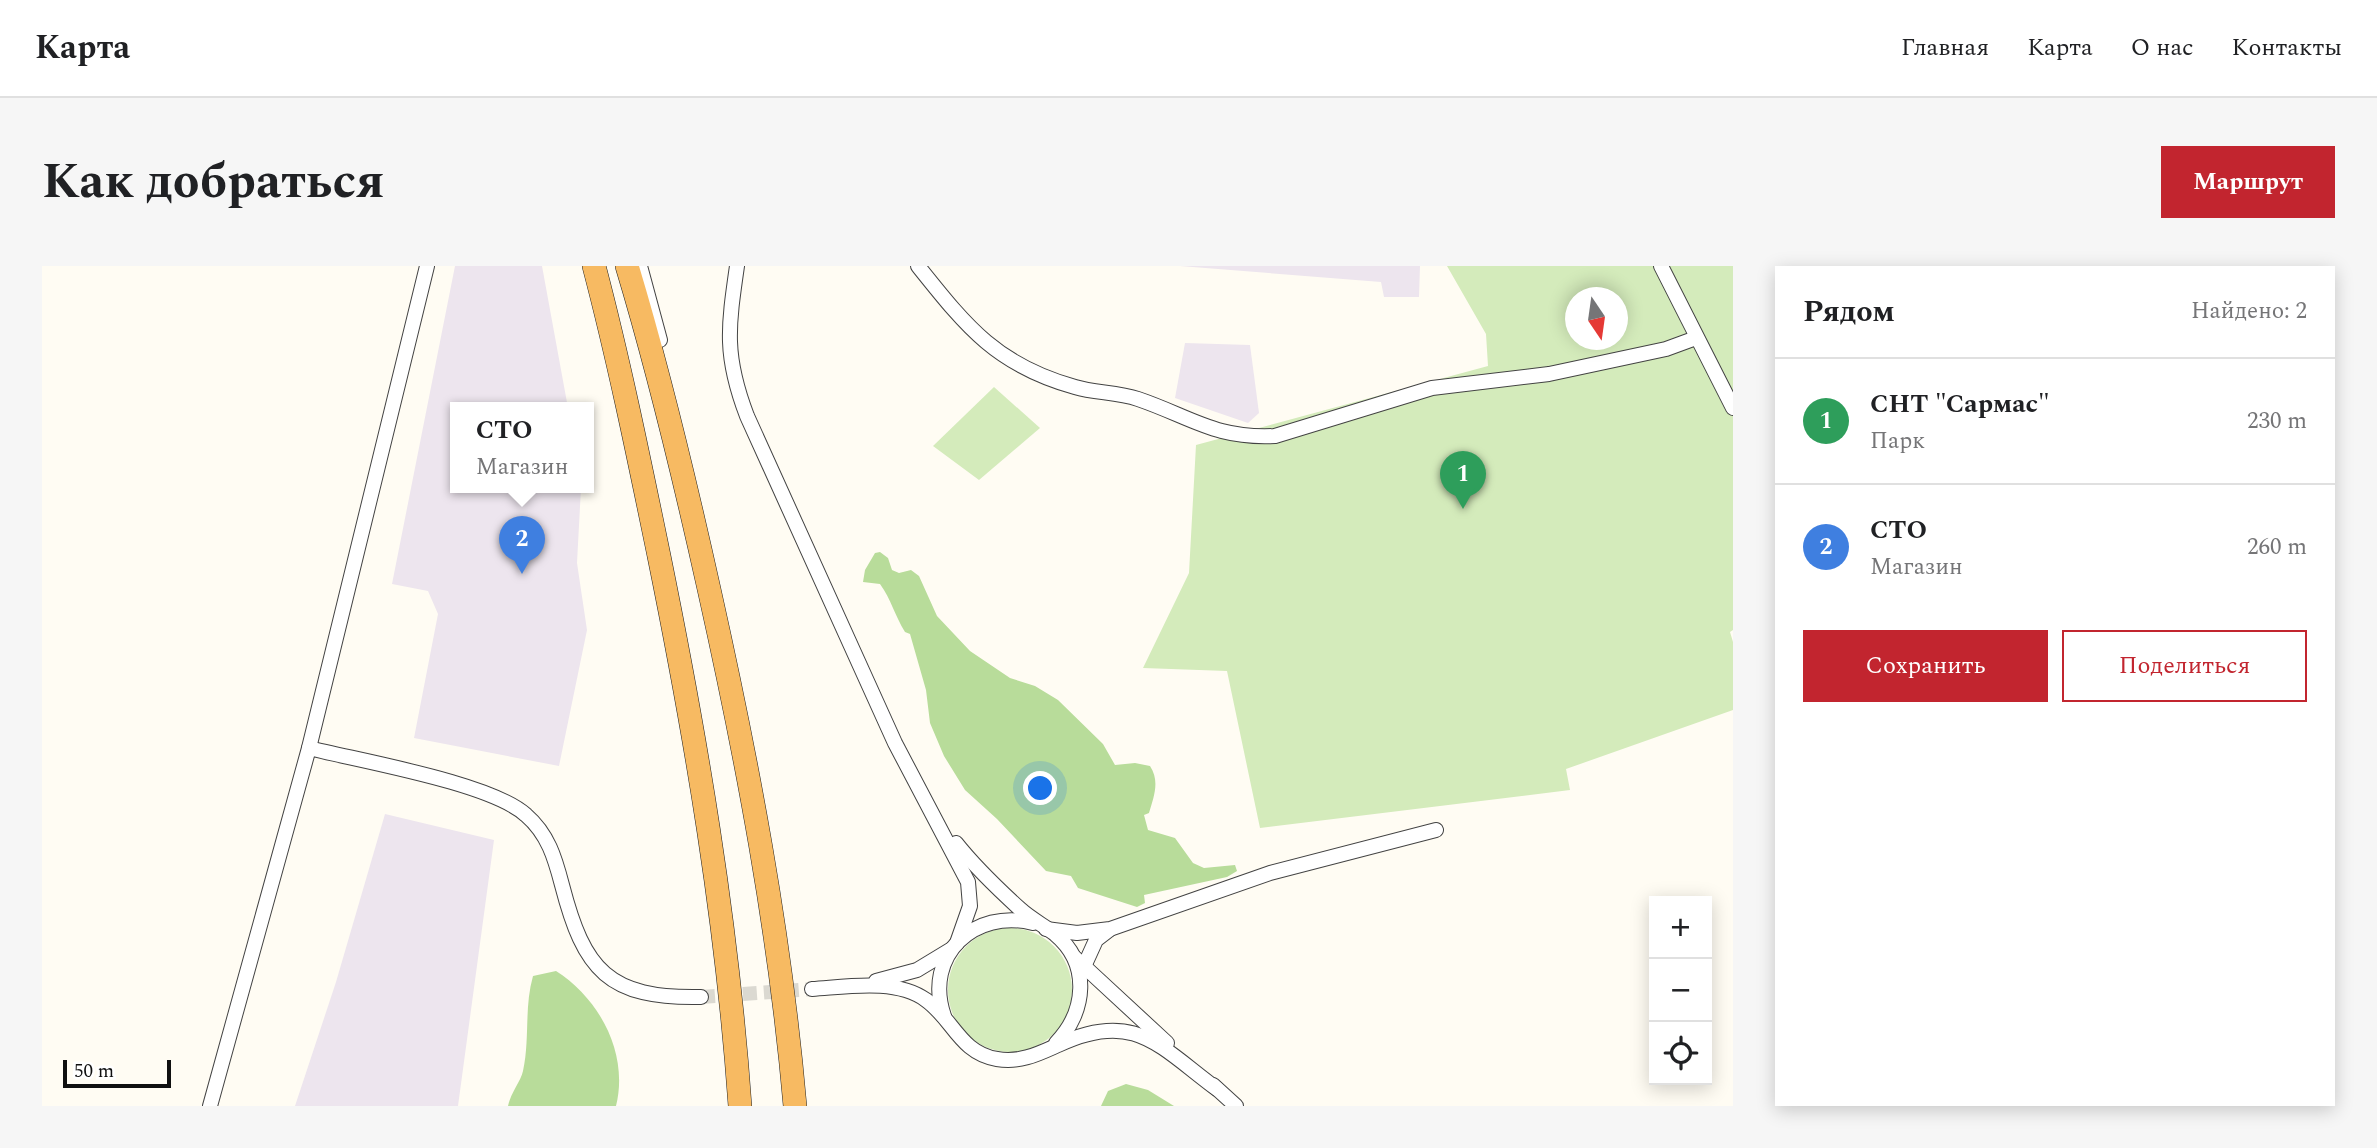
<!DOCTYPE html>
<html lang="ru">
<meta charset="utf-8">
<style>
:root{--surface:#fff;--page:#f6f6f6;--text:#202124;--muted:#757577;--line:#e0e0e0;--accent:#c2252f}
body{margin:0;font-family:Spectral,serif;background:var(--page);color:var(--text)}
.controls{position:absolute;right:21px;bottom:21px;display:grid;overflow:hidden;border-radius:0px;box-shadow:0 4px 18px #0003}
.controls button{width:63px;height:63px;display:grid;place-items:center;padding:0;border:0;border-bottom:2px solid var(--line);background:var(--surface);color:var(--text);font:35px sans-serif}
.compass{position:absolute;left:1523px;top:21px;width:63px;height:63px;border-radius:50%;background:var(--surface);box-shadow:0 4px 18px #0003;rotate:167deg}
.scale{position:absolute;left:21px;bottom:18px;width:108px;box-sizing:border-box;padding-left:7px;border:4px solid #101010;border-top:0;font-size:19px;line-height:24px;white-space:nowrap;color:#101010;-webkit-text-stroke:5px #fff;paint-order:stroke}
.you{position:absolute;left:999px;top:523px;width:24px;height:24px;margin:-18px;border:5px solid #fff;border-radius:50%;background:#1a73e8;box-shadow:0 0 0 10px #1a73e833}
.badge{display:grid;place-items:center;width:46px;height:46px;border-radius:50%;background:var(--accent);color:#fff;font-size:23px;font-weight:700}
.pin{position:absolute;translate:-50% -58px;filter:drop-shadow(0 2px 4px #0008)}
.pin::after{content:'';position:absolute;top:37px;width:24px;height:21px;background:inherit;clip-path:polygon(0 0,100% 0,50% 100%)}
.popup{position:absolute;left:408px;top:136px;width:144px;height:91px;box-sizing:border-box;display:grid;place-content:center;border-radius:0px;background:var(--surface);filter:drop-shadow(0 2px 5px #0005);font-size:23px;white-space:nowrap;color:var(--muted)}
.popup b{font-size:26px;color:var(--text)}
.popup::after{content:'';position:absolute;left:50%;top:100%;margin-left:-14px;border:14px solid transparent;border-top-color:var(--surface)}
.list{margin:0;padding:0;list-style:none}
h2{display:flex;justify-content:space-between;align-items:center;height:91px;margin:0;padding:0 28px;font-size:30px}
h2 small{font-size:23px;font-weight:400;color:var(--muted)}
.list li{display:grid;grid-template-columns:46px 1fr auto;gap:21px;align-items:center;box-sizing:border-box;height:126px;padding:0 28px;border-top:2px solid var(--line)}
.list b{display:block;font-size:26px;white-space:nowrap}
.list p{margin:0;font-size:23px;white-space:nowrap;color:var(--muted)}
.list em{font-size:23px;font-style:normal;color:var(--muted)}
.actions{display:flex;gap:14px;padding:21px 28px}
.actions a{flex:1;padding:16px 0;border:2px solid var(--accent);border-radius:0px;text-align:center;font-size:24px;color:var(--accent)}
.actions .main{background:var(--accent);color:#fff}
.icon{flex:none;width:38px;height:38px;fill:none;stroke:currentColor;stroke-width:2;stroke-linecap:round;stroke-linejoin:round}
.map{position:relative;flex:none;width:1691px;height:840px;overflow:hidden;border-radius:0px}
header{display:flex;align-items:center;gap:42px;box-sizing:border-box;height:98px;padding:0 35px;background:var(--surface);border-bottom:2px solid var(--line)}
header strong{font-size:33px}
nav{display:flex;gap:38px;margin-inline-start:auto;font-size:24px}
.intro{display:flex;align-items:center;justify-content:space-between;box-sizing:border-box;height:168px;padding:0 42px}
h1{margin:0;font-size:49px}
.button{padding:18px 32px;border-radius:0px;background:var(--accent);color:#fff;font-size:24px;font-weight:700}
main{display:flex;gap:42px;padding:0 42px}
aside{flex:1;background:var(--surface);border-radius:0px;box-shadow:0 4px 18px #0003}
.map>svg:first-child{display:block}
</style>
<header>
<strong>Карта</strong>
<nav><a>Главная</a><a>Карта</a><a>О нас</a><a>Контакты</a></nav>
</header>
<div class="intro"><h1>Как добраться</h1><a class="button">Маршрут</a></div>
<main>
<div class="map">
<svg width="1691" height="840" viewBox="0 0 1691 840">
<rect width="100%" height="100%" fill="#fffcf3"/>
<g fill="#ede5ee">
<path d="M413,0h87l26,142h-112v80h125l-4,75 10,67 -28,136 -145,-28 24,-124 -10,-23 -36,-7z"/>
<path d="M1138,0h240l-1,31h-35l-3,-15z"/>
<path d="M1143,77l65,2 9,68 -11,10 -73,-25z"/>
<path d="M343,548l109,26 -36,266h-163l41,-124z"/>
</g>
<g fill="#d4ebbb" fill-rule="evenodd">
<path d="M1405,0h286v364l-3,2 3,10v68l-167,59 4,21 -310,38 -33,-157 -84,-3 46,-95 7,-128 292,-79 -2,-32zM1534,32h42v42h-42z"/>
<path d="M952,121l46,41 -61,52 -46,-34z"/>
<circle cx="968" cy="724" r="62"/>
</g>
<g fill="#b8dc9a">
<path d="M838,286l8,6 4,12 7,3 12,-3 8,6 18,40 33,35 40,27 25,8 23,14 45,44 12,21 20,-2 15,3c10,15 4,30 -1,47l-5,2 4,15 27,8 18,25 11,5 31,-3 2,6 -10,6 -83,18 1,8 -8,4 -59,-19 -7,-12 -25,-5 -49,-52 -32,-29 -21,-34 -14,-33 -4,-33 -16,-56 -5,-2c-10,-16 -14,-33 -25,-48l-17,-2 2,-12 10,-17z"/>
<path d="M514,705c44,28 73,83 60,135h-108c3,-14 13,-25 15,-35 7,-32 1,-63 10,-95z"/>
<path d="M1084,818l22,6 26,16h-73l7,-15z"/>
</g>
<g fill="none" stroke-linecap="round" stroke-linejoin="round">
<path stroke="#dbd9d1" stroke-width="14" stroke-dasharray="14 7" stroke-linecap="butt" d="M659,731l111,-8"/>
<g stroke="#434343" stroke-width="16">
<g id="minor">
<path d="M598,0l20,74"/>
<path d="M695,0c-9,62 -13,90 10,150l148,327 73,139 2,24 -13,37"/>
<path d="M876,0c48,60 78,99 157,121 20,6 42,5 63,12 53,18 77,40 137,37l157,-48 117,-14 117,-25 30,-11"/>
<path d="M1619,0l72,142"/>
<path d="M267,482c51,13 182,35 217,67 22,19 29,43 36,70 22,85 46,114 139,112"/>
<path d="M914,577c19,24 41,45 64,66 11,10 23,16 35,25 36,30 31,78 1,109"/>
<path d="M1004,663l31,4 33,-4 160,-56 166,-43"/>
<path d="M1032,691l93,86"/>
<path d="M1039,707l15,-33 13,-10"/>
<path d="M834,715l41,-11 33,-20"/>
<path d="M770,723c34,-2 84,-11 114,11 27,19 34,53 71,59 23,4 41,-5 61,-14 76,-36 101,1 159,44"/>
<path d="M902,750c-21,-61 31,-108 89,-93"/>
<path d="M1171,819l23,21"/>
<path d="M168,840l99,-358 118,-482"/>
</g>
</g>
<g stroke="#212121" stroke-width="24">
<g id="trunk">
<path d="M552,0c25,95 45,193 65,290 37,182 68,365 81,550"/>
<path d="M585,0c32,106 58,215 82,323 38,170 71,343 86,517"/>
</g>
</g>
<use href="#minor" stroke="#fff" stroke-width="14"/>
<use href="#trunk" stroke="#f7ba62" stroke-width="23"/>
</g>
</svg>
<div class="controls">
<button>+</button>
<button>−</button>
<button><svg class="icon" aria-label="locate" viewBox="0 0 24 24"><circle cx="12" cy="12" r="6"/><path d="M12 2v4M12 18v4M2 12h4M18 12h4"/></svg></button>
</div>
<svg class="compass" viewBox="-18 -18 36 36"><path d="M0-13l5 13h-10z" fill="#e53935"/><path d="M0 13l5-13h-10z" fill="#757577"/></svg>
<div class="scale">50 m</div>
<div class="you"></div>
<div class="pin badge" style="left:1421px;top:243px;background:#2e9e5b">1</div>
<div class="pin badge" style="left:480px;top:308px;background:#3f7fe0">2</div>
<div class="popup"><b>СТО</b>Магазин</div>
</div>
<aside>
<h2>Рядом<small>Найдено: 2</small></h2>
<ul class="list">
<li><span class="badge" style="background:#2e9e5b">1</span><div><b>СНТ &quot;Сармас&quot;</b><p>Парк</p></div><em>230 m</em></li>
<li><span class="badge" style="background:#3f7fe0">2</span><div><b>СТО</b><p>Магазин</p></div><em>260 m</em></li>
</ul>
<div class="actions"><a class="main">Сохранить</a><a>Поделиться</a></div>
</aside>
</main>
